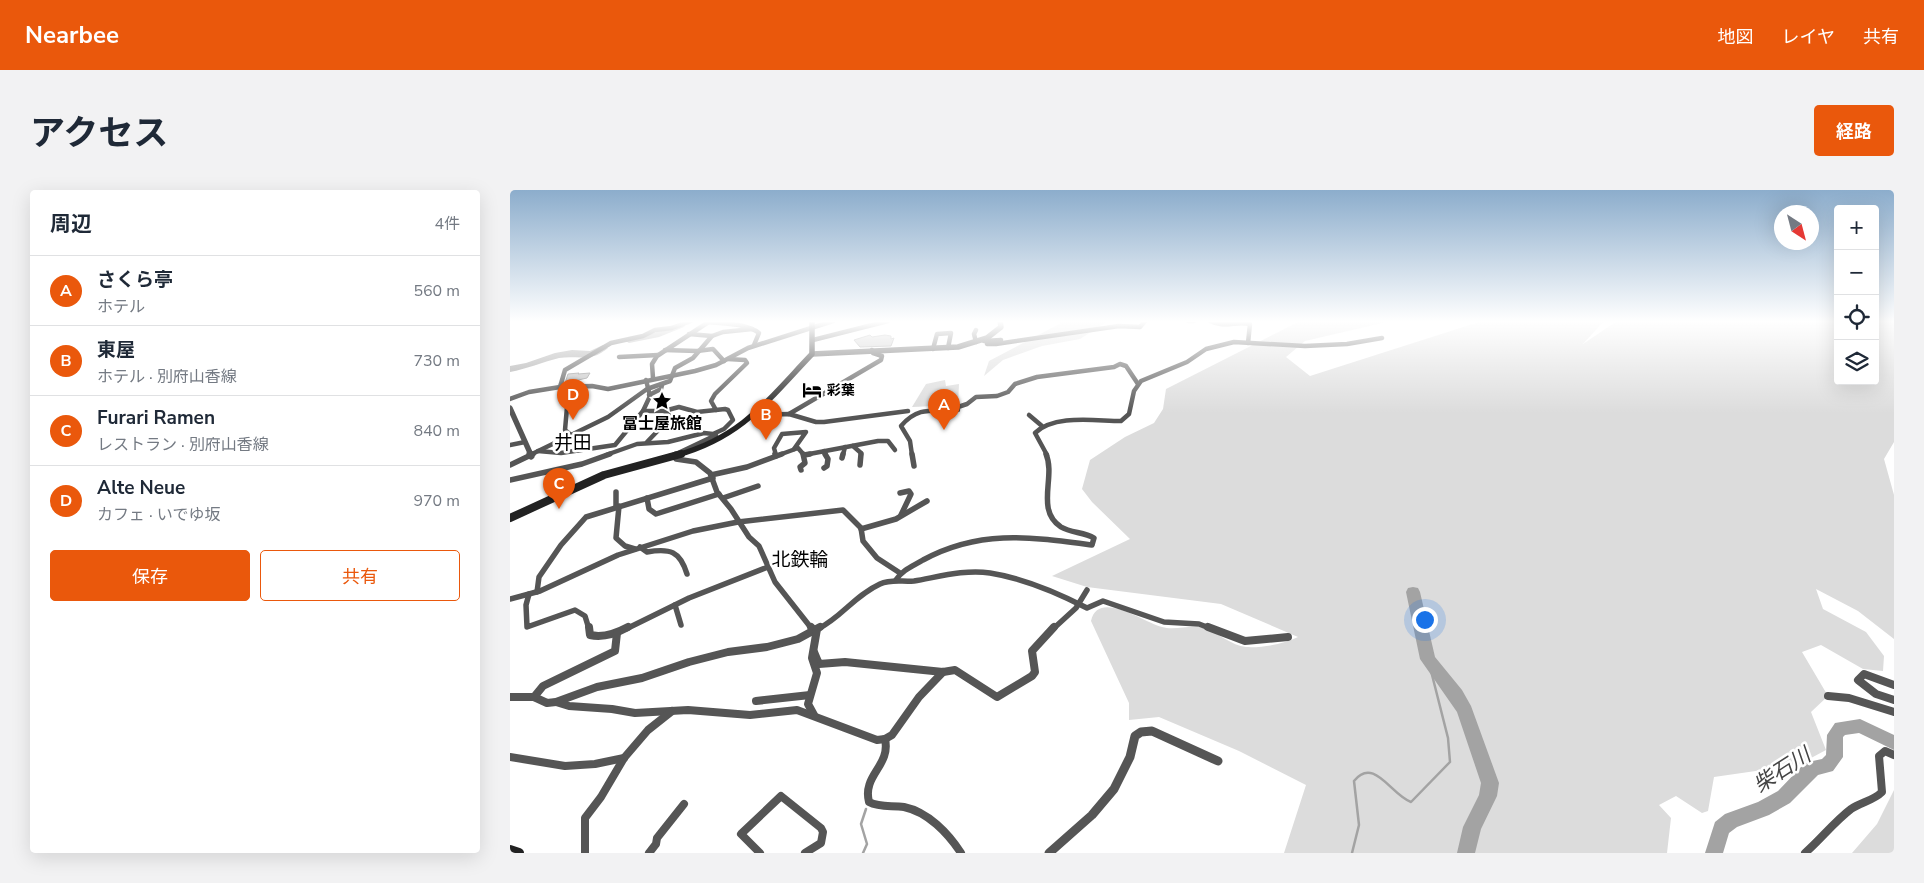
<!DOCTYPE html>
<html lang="ja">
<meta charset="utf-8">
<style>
:root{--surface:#fff;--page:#f2f2f3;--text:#1f2937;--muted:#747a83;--line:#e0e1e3;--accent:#ea580c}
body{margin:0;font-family:"Nunito Sans","Noto Sans JP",sans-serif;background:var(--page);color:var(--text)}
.controls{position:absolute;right:15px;top:15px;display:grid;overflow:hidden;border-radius:5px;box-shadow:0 5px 20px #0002}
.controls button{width:45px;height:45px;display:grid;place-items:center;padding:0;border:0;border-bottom:1px solid var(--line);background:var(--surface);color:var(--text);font:25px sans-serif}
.compass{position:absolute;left:1264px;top:15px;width:45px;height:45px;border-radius:50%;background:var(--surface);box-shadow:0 5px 20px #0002;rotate:144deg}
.you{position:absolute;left:914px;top:429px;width:18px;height:18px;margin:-12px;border:4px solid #fff;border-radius:50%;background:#1a73e8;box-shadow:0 0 0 8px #1a73e833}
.badge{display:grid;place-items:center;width:32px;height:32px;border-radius:50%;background:var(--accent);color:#fff;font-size:16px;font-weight:700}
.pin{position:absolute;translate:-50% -41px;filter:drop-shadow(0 1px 2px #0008)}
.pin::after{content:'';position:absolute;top:26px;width:18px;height:15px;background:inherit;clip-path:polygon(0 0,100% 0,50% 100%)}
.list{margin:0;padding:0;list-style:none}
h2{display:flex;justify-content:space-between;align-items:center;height:65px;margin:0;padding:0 20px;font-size:21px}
h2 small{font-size:16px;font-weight:400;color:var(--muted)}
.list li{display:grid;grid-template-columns:32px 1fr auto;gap:15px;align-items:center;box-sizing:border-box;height:70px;padding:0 20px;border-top:1px solid var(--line)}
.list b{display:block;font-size:19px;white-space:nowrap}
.list p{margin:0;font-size:16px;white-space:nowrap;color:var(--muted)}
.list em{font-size:16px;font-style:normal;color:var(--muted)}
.actions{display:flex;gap:10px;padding:15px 20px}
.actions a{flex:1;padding:11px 0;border:1px solid var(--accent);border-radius:5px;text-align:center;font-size:18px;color:var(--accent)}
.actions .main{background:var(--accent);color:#fff}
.icon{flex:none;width:28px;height:28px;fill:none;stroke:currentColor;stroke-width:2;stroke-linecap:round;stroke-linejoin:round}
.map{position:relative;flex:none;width:1384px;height:663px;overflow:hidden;border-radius:5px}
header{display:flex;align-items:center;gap:30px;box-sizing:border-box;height:70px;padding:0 25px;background:var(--accent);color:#fff}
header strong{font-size:24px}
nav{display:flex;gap:28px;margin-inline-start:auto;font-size:18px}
.intro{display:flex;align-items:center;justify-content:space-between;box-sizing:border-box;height:120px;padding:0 30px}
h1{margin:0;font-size:35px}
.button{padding:12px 22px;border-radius:5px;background:var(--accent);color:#fff;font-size:18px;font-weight:700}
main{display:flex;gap:30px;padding:0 30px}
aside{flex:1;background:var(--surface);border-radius:5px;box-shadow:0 5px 20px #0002}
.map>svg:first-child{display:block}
</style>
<header>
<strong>Nearbee</strong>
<nav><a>地図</a><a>レイヤ</a><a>共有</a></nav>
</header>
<div class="intro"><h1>アクセス</h1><a class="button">経路</a></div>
<main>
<aside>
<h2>周辺<small>4件</small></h2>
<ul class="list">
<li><span class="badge">A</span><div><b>さくら亭</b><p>ホテル</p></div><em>560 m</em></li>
<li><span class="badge">B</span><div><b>東屋</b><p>ホテル · 別府山香線</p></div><em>730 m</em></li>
<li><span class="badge">C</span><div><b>Furari Ramen</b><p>レストラン · 別府山香線</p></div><em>840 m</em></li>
<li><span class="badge">D</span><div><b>Alte Neue</b><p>カフェ · いでゆ坂</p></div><em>970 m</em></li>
</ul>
<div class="actions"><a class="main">保存</a><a>共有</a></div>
</aside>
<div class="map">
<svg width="1384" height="663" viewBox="0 0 1384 663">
<rect width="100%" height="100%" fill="#fff"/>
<g fill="#dcdcdc">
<path d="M546,131h52l-28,18 -38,7 -39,14 -19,16 5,-15 72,-38z"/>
<path d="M790,131h91l-86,20 -19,16 24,19 172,-55h122l-21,23 34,-23h221v60h37v-60h19v121l-10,17 10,36v144l-36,-28 -42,-22 7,20 43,23 18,24 -1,15 -20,-2 -42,-24 -19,7 26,44 -17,16 15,38 -28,15 -84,12 -6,34 -6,2 -26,-17 -17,9 12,13 -4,35h-383l22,-68 -67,-34 -80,-34 -30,3v-17l-38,-82c7,-32 52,1 71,6 13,4 29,-3 42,1 13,4 28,18 42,19 16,1 38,-3 52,-10l-77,-33 -134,-17 -35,-11 78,-37 -38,-37 -10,-13 8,-29 35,-23 29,-14 9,-14 3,-20z"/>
<path d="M435,190l1,6 13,-2 -1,21 -46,2 14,-23z"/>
<path d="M1384,600v63h-42l25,-29z"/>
</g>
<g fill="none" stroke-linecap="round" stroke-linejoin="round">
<g stroke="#a3a3a3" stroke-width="2.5">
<path d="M353,663l4,-9 -6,-20 5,-15"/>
<path d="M842,663l7,-28 -5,-44c20,-25 37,14 57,21l39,-40 -2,-24 -20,-79"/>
</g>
<g fill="#a3a3a3" fill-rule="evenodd">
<path d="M171,132l4,3 -1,2 -25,10 -30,6 -5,-3 5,-3 25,-4z"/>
<path d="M93,155l5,3c-4,3 -9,7 -14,8 -10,3 -23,0 -35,2 -17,4 -32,11 -49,14v-6l16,-3 29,-10 17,-3 18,1z"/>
<path d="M903,397l5,1 2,4 15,65 27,33 9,16 28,77 -2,13 -16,33 -6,24h-18l6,-26 16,-32 2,-12 -24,-71 -37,-53 -14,-67 2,-4z"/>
<path d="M1350,529l34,16v15l-35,-17 -14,2 -2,2v20l-10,14 -15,4 -28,28 -21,12 -32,12 -8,6 -6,20h-18l10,-31 10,-8 33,-12 20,-11 23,-24 7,-5 14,-3 4,-4 1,-20 8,-12z"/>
</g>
</g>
<g fill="#c4c4c4" stroke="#999">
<path d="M360,145l2,2 13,-2 6,1v3l3,-1 -3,8 -31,1 -6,-7z"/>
<path d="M69,183l-1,1 12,-1 -3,5 -22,5 3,-9z"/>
</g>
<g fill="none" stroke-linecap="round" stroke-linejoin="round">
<g stroke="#555" stroke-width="4.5">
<path d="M678,131h6"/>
<path d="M700,131c14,7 26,0 40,3l-2,19"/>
<path d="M198,132c16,2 38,1 51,11l-5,12"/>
<path d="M466,140l-2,4 2,8"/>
<path d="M179,144l23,2"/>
<path d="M303,150l75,-19"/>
<path d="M474,151l17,-1 -14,4h9l123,-18 21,1 5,-6"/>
<path d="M423,159l4,-15 14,-1 -3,15"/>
<path d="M155,160l32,1 16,-2 11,12"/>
<path d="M109,167l39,-2"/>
<path d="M143,188l-1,-14 5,-8 53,-35"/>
<path d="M139,205l12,-6 1,-4"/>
<path d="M0,209l19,-7 31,-5 32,-1 16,3 87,-18 21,-6 32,-17 85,-27"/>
<path d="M445,218l12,-4 9,-7 21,-1 11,-4 7,-8 22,-7 77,-10 6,-3 6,2 12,18"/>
<path d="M206,220l-5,-9 4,-7 32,-31 -2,-3 -17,-1"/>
<path d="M133,221h21l7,6 -24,25"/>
<path d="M279,224l92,-54 1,-4 -9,-3 -1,-3"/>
<path d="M242,225l37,-1 27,8h8l84,-11"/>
<path d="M519,225l13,11"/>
<path d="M61,245l-6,-5 2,-23 -7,-20 5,-17 46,-27 32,-7 12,-6 17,-2 19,-7"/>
<path d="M0,255l15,-3"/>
<path d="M343,256l8,7v2"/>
<path d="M28,261l23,2 54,-8 28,-34 7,-15 -4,-16"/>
<path d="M314,261l2,4"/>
<path d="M20,265l78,-38 39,-28 23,-8 5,-13 18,-10 19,-22 11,-4 29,-3"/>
<path d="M96,265l31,-11 31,-2 36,-9 9,1 11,-5 9,-9 -5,-10 -3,-1 -28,3 -18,-5 -15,4"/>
<path d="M164,265l42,-20"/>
<path d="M266,265l-2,-7 8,-14 24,-2 -12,17"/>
<path d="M269,265l19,-7 6,7"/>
<path d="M294,265l74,-14h10l7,9"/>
<path d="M333,265l2,-8"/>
<path d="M402,265l-2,-14 -9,-15c18,-21 33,-14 57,-16"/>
<path d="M537,265l-12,-22c20,-19 60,-12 86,-12l8,-7 5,-23 7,-10 46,-19 19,-13 28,-7 71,4 42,-2 35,-6"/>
</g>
<g stroke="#555" stroke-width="5.5">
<path d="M166,264l-2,1 2,4 20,3 14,11 7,19 14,17 18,28 10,9 16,36 37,47"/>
<path d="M265,264l1,2"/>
<path d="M402,264l2,12"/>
<path d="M294,265l6,-1"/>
<path d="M332,268l1,-4"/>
<path d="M0,275l23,-11"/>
<path d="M350,275l1,-11"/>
<path d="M314,278l3,-2 1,-7 -3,-5"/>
<path d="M291,280l-1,-3 5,-4 -2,-9"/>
<path d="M201,285l36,-8 35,-13"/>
<path d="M0,290l72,-16 28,-10"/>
<path d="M106,302v15"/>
<path d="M390,303l9,-2 2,3 -10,21"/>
<path d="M137,308l2,11 7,5 63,-20"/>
<path d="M213,308l35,-12"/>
<path d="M109,316l-3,32 9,8 10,3"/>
<path d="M351,339l35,-10 31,-18"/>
<path d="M130,357l7,5c23,-4 33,-1 40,22"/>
<path d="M386,390c6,-10 17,-14 27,-20 57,-31 108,-23 169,-15l2,-7c-10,-6 -23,-5 -33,-11 -26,-17 -5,-50 -15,-73"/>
<path d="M27,402l2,-15 22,-32 25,-28 127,-39"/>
<path d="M19,404l-3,11 1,22 48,-17 10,6 4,13"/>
<path d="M0,409l30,-8 78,-36 75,-24 45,-9 105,-12 18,18 2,13 14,17 23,15"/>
<path d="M165,415l6,20"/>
<path d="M116,439l63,-31 79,-31"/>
<path d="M308,439c24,-12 36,-33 62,-45 11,-5 22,-2 34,-3 24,-4 51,-12 76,-8 32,5 68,20 97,35l16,-7 61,21 35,2 13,5"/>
<path d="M543,439l23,-21 11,-18"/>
</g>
<g stroke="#555" stroke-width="8">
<path d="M79,437l1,8c13,3 27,-2 38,-8"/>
<path d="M301,437l3,4"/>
<path d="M698,437l37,14 43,-4"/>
<path d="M304,462l5,12 26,-2 98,10 12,-2 42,27 35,-21 3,-4 -3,-21 22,-24"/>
<path d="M1384,495l-30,-11 -6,6 18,14 18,6"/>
<path d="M1318,506l21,2 45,14"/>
<path d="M0,507h24l13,6 9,-1 41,-15 45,-9 47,-16 39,-10 39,-5 31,-8 22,-12"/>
<path d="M24,507l9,-11 72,-35 2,-18"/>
<path d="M246,511l54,-6"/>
<path d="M46,512l13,4 43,3 23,4 53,-3 62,5 47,-5 80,30 8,-1 7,-4 27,-38 24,-25"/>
<path d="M304,525l-6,-11 9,-31 -5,-15 5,-29"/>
<path d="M375,549c6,27 -23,36 -16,63 11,6 23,3 35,5 24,5 44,26 57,46"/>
<path d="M0,567l55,9 30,-2 29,-6"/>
<path d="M75,663v-35l16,-21 23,-39 24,-28 24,-19"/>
<path d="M139,663l7,-9 1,-6 27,-34"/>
<path d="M250,663l-19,-19 40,-38 40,32 2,4 -2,11 -16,10"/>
<path d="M1295,663c16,-14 29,-31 46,-44 10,-7 22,-8 31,-17l-3,-36 6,-5 9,4"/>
</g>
<g stroke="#555" stroke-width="5.5">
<path d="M302,164l146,-7 29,-9 14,-11 -1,-6"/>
<path d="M0,218l21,47"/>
</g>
<path stroke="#555" stroke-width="7" d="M20,264l1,2"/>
<path stroke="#555" stroke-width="9" d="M539,663l43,-38 22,-26 16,-32 5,-21 6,-4 11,-1 66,30"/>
<path stroke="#222" stroke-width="5.5" d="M167,265c65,-18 91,-55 135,-101v-33"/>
<path stroke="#222" stroke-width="8" d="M0,328l94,-43 77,-21"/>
<path stroke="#222" stroke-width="10" d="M0,660l9,3"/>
</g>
<linearGradient id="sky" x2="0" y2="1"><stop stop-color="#8cadcc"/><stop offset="0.59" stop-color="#fff"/><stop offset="1" stop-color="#fff" stop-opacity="0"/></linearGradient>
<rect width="1384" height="223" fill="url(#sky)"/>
<defs>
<g id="hotel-bare" transform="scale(1.5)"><path d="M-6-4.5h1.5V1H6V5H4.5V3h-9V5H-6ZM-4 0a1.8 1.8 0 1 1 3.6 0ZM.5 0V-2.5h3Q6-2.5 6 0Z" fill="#000" stroke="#fff" stroke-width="2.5" paint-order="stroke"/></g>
<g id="sight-bare" transform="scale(1.5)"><path d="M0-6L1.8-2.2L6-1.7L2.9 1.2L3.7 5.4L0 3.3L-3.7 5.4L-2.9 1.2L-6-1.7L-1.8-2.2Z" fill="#000" stroke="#fff" stroke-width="2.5" paint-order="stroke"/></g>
</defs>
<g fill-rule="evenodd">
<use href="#hotel-bare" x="302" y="200"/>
<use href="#sight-bare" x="152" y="211"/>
</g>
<g text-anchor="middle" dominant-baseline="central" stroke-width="5" stroke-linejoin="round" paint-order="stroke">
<g font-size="14" font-weight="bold" fill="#000" stroke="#fff" text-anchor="start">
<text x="317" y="200">彩葉</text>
</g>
<g font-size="16" font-weight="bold" fill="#000" stroke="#fff">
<text x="152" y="234">冨士屋旅館</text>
</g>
<g font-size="19" fill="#000" stroke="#fff">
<text x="63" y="253">井田</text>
<text x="290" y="370">北鉄輪</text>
</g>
<g font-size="21" font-style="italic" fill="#444" stroke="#fff">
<text transform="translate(1272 580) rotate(-33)">柴石川</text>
</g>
</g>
</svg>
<div class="controls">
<button>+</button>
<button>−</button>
<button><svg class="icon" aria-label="locate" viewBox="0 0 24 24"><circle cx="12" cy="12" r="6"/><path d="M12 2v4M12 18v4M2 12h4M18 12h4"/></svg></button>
<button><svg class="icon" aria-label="layers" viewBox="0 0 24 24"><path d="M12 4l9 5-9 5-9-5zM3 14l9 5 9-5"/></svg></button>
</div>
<svg class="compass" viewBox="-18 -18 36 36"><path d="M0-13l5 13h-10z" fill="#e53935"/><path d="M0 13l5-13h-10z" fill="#747a83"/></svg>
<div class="you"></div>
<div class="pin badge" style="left:434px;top:240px">A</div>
<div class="pin badge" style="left:256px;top:250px">B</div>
<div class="pin badge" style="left:49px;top:319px">C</div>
<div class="pin badge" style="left:63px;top:230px">D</div>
</div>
</main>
